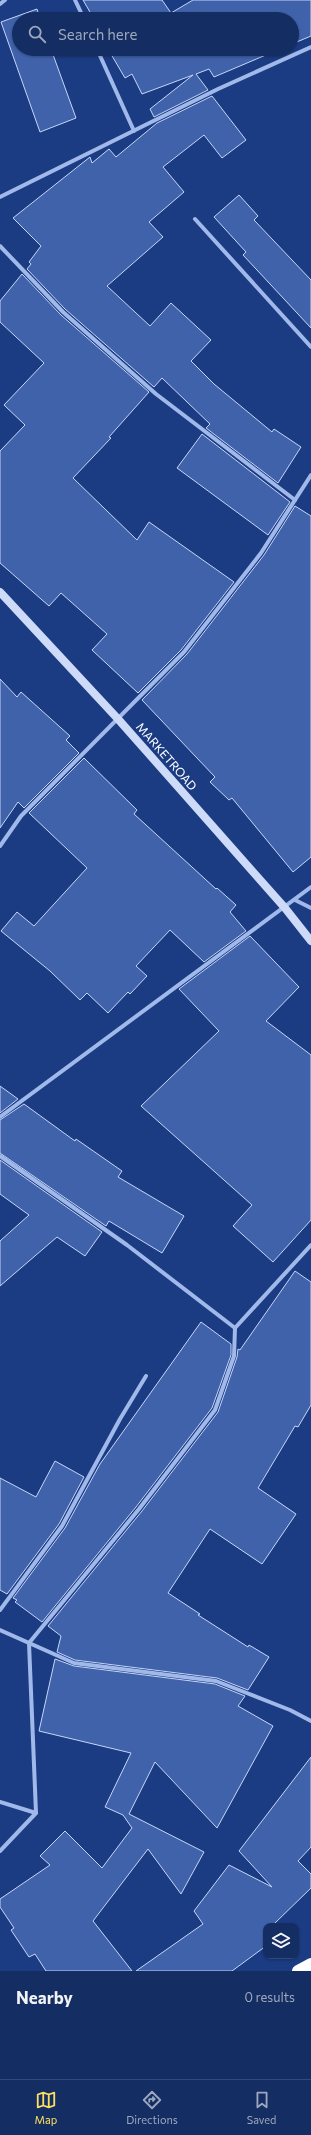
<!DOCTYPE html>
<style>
:root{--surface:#142d62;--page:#1d3568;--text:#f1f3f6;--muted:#9da8be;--line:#334977;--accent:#fce15e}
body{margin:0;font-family:Commissioner,sans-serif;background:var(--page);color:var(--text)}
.controls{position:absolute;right:12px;bottom:12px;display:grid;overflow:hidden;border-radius:8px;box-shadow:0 1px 3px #0004}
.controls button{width:36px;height:36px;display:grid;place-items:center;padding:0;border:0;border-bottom:1px solid var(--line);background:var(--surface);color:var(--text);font:20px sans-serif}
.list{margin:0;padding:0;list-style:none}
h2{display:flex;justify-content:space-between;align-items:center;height:52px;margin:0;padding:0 16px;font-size:17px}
h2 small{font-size:13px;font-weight:400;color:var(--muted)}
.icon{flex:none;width:22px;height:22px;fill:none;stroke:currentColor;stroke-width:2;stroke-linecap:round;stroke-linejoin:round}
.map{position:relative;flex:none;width:311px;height:1971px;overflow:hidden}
.search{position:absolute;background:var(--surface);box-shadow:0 1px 3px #0004;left:12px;right:12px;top:12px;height:44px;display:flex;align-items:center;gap:10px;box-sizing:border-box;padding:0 14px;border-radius:22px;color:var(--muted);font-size:15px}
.sheet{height:108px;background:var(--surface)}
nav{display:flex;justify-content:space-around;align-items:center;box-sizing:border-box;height:56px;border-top:1px solid var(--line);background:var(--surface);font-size:11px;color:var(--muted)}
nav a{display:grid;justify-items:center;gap:2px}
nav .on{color:var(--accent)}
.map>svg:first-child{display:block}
</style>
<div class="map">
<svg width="311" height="1971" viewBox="0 0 311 1971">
<rect width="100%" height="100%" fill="#1b3c83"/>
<g fill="#3f62aa" stroke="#c6d6f8">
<path d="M83,0h79l9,13 22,-13h118v36l-19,8v-25h-198z"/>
<path d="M37,9l3,10h-21v30h32l25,69 -36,14 -39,-110z"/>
<path d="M108,49h172l-66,28 -5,-8 -13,5 12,16 -54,27 -4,-8 43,-34 -51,19 -10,-20 -7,4z"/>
<path d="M212,96l34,44 -24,18 -18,-23 -41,32 21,25 -35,30 14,15 -56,49 43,40 21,-23 40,37 -20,21 23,23 58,48 2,-3 27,18 -23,36 -72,-55 4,-4 -48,-46 -8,9 -89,-78 -38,-40 4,-5 -2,-2 12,-16 -28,-28 77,-61 2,6 17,-14 7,8 41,-34z"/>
<path d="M239,195l19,21 -4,4 57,60v48l-68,-73 3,-3 -32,-35z"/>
<path d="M22,274l39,41 88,77 -40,45 2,1 -38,40 64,62 12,-18 85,60 -53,68 -43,43 -46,-43 15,-16 -46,-41 -12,13 -49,-43v-112l25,-26 -21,-20 40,-42 -44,-41v-21z"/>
<path d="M202,434l88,68 -22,33 -91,-67z"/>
<path d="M295,506l16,10v341l-18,15 -61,-74 -3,2 -19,-18 5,-5 -73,-77 45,-46 77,-99z"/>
<path d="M0,679l17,18 4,-5 49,44 -4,4 13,13 -55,55 -6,-6 -18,26z"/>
<path d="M84,758l53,52 -3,4 82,75 1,-1 19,17 -6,7 16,19 -42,31 -34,-32 -34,36 11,10 -17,18 -2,-2 -20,21 -21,-20 -7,7 -30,-29 -49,-40 16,-19 17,14 53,-58 -58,-55z"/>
<path d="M250,936l49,51 -33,34 45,34v165l-38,42 -40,-36 19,-21 -111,-99 78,-75 -40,-42z"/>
<path d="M0,1086l18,13 -18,14z"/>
<path d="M24,1104l51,37 1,-2 46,32 -4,6 66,39 -22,37 -53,-32 -3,5 -106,-73v-33z"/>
<path d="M0,1160l102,72 -17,24 -28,-19 -57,49v-45l29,-26 -29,-21z"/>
<path d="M295,1271l16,11v123l-13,22 -3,-1 -37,62 38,26 -34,50 -52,-35 -42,64 32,21 -2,1 50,32 1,-2 20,12 -21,33 -31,-12 -142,-18 -18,-8 4,-16 -13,-10 94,-115 76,-99 19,-55 1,-8 2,1z"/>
<path d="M201,1322l30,22v11l-19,53 -76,99 -94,115 -27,-20 2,-2 -4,-2 52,-70 35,-64z"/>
<path d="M55,1461l29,16 -25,47 -52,70 -7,-4v-112l36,19z"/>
<path d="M55,1659l19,7 141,18 30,12 -7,10 35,20 -56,102 -62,-66 -26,52 75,38 -23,42 -33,-45 -55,72 39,50h-86l-11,-17 -6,3 -18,-27 3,-2 -14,-21v-8l50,-34 -10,-9 25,-25 37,37 30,-40 -9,-13 -18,-8 26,-54 -92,-22z"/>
<path d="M311,1757v90l-13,14 13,13v14l-36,35 2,3h-11v20l-34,25h-96l67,-47 -9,-13 35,-46 43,22 -33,-36z"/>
</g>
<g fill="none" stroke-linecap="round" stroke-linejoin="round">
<g stroke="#a1b9ea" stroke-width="4">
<path d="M75,0l9,19"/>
<path d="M0,4l5,-4"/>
<path d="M97,49l37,82"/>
<path d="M0,197l218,-108 93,-42"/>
<path d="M195,219l116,128"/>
<path d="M0,246l63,66 93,82 139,106"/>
<path d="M0,846l21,-30 163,-164 77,-99 50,-78"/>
<path d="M295,900l16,8"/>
<path d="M0,1117l311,-230"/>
<path d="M0,1156l127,89 108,83"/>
<path d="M0,1610l62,-84 58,-107 26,-43"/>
<path d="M0,1630l74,33 142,18 74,29 21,11"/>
<path d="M0,1802l36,11"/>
<path d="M0,1851l36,-38 -7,-170 110,-134 76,-99 19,-54 1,-28 76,-83"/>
</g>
<path stroke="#cddaf8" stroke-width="8" d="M0,592l118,127 167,189 26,33"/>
<path stroke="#fff" stroke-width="12" d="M298,1971l13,-7"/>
</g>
<g text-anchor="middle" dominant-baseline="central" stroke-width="3" stroke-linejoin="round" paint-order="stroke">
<g font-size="12" fill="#fff" stroke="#1b3c83">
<text transform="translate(167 756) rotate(49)">MARKETROAD</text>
</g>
</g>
</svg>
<div class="controls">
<button><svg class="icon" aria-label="layers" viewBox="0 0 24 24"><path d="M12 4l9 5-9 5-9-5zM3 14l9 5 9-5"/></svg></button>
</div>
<div class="search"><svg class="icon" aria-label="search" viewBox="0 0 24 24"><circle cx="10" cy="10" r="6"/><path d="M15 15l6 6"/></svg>Search here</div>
</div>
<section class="sheet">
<h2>Nearby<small>0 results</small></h2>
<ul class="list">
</ul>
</section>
<nav>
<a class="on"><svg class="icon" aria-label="map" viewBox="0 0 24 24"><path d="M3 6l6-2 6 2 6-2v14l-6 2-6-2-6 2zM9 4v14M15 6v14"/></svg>Map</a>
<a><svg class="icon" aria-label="directions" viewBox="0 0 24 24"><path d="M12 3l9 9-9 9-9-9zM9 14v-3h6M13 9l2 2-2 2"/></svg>Directions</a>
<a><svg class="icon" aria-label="saved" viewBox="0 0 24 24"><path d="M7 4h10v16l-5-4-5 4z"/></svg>Saved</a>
</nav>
